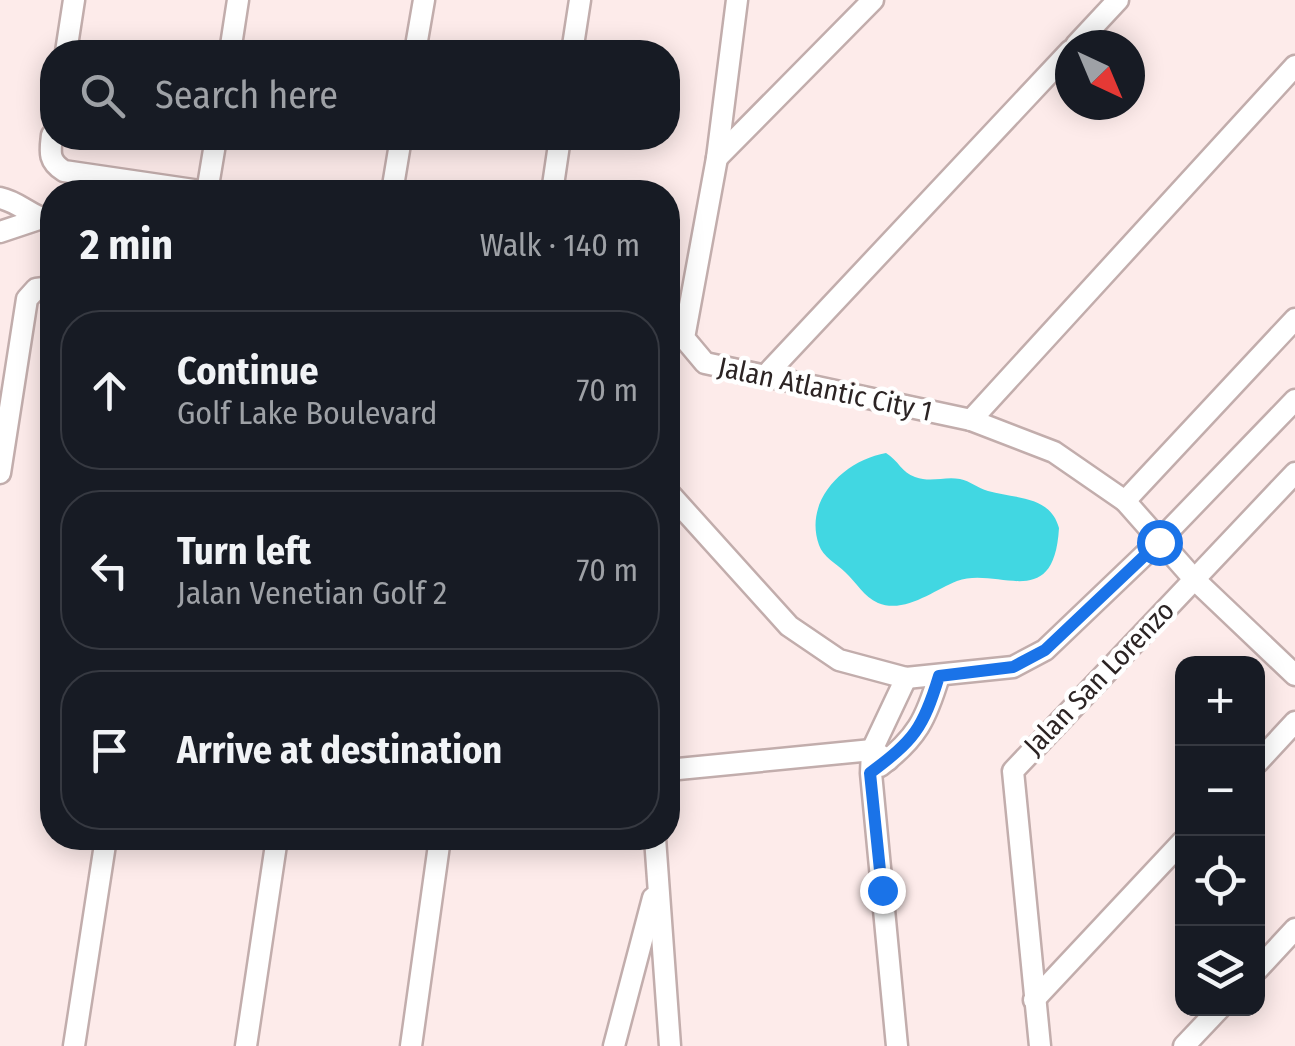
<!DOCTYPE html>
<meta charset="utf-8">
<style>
:root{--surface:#171b24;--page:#20242c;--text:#f1f3f6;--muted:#9ea1a6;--line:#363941}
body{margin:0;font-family:"Fira Sans Condensed",sans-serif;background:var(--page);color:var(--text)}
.controls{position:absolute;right:30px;bottom:30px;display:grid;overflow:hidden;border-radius:20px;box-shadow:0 5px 25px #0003}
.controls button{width:90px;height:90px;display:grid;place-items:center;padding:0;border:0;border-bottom:2px solid var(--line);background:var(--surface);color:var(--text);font:50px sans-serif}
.compass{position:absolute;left:1055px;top:30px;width:90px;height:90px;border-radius:50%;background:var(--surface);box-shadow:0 5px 25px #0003;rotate:136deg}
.stop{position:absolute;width:30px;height:30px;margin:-22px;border:8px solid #1a73e8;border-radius:50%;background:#fff}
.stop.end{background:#1a73e8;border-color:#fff;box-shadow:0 2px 10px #0008}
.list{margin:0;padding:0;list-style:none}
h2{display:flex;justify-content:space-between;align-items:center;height:130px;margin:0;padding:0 40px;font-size:42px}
h2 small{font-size:32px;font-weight:400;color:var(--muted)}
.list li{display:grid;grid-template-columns:65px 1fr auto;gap:30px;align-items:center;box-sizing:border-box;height:160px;margin:0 20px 20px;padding:0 20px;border:2px solid var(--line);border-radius:40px}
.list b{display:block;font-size:38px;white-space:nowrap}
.list p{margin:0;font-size:32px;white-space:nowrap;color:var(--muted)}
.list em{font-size:32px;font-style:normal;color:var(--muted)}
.icon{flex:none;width:55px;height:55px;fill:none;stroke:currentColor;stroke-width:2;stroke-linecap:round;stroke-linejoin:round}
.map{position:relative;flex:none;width:1295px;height:1046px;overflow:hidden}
.search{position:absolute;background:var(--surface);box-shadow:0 5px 25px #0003;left:40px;top:40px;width:640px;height:110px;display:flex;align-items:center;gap:25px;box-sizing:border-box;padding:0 35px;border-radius:40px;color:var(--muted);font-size:38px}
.panel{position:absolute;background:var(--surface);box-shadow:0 5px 25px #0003;left:40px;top:180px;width:640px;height:670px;border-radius:40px}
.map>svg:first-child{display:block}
</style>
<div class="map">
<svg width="1295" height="1046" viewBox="0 0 1295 1046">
<rect width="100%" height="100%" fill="#fdebea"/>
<path fill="#41d7e2" d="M886,453c12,7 16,20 29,24 17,6 29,-1 45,2 10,2 18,9 28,12 27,8 62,4 71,37 -5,86 -61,38 -102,53 -23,9 -52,33 -79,22 -14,-6 -22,-21 -33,-31 -9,-9 -22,-15 -26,-27 -16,-45 26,-85 67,-92z"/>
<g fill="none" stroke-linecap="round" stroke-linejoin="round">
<g stroke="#c2adac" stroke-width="25">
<g id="minor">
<path d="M737,0l-20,158 -33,180 21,25 266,57 83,32 71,49 69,78 101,96"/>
<path d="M1076,45l42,-45"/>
<path d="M66,52l8,-52"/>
<path d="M230,52l8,-52"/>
<path d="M415,52l9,-52"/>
<path d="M572,52l8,-52"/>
<path d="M52,135c-2,17 -4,26 12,36l143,21"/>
<path d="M717,158l156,-158"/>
<path d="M207,192l9,-54"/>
<path d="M392,192l9,-54"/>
<path d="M552,192l8,-54"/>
<path d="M0,198c20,4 32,20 52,23"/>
<path d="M0,232l39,-13"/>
<path d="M764,377l306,-326"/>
<path d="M971,420l324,-354"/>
<path d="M0,473l27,-174 9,-10 16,-2"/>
<path d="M668,492l121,134 50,34 67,18 107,-11 32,-17 114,-109 136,-141"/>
<path d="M1125,501l170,-182"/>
<path d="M1258,762l37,-40"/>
<path d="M880,766c37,-28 46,-47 59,-90"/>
<path d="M668,770l204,-20 16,10"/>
<path d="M655,838l15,208"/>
<path d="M1258,969l37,-40"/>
<path d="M1034,1000l148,-158"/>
<path d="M74,1046l32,-208"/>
<path d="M246,1046l31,-208"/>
<path d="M411,1046l29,-208"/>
<path d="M614,1046l39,-148"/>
<path d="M897,1046l-26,-273 1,-23 34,-72"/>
<path d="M1040,1046l-27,-275 282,-298"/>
<path d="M1184,1046l36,-38"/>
</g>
</g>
<use href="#minor" stroke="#fff" stroke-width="20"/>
</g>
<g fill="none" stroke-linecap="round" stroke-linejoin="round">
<path stroke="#1a73e8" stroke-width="12" d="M882,890l-12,-117c44,-33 53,-44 69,-97l74,-9 32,-17 114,-108"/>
</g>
<g text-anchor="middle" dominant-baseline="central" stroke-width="9" stroke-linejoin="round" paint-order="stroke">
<g font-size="28" fill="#2c2424" stroke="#fff">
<text transform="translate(825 389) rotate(12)">Jalan Atlantic City 1</text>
<text transform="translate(1099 678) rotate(-46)">Jalan San Lorenzo</text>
</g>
</g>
</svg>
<div class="controls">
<button>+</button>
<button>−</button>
<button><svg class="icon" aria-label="locate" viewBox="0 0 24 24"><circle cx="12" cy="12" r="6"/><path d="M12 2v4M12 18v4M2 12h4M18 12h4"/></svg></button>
<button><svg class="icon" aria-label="layers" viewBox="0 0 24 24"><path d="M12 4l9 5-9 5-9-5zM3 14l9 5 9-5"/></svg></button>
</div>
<svg class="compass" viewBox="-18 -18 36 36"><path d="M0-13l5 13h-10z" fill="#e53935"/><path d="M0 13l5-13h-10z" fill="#9ea1a6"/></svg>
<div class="stop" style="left:1159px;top:542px"></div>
<div class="stop end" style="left:882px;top:890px"></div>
<div class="search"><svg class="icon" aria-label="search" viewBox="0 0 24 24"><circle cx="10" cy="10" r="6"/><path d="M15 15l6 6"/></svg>Search here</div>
<section class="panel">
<h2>2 min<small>Walk · 140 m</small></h2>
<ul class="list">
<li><svg class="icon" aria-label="ahead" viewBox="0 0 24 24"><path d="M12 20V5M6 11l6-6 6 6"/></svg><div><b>Continue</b><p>Golf Lake Boulevard</p></div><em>70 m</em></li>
<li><svg class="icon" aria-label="left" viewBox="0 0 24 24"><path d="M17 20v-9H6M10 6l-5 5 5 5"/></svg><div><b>Turn left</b><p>Jalan Venetian Golf 2</p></div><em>70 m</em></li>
<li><svg class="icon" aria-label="arrive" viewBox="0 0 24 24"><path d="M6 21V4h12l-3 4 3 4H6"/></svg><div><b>Arrive at destination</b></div></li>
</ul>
</section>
</div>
